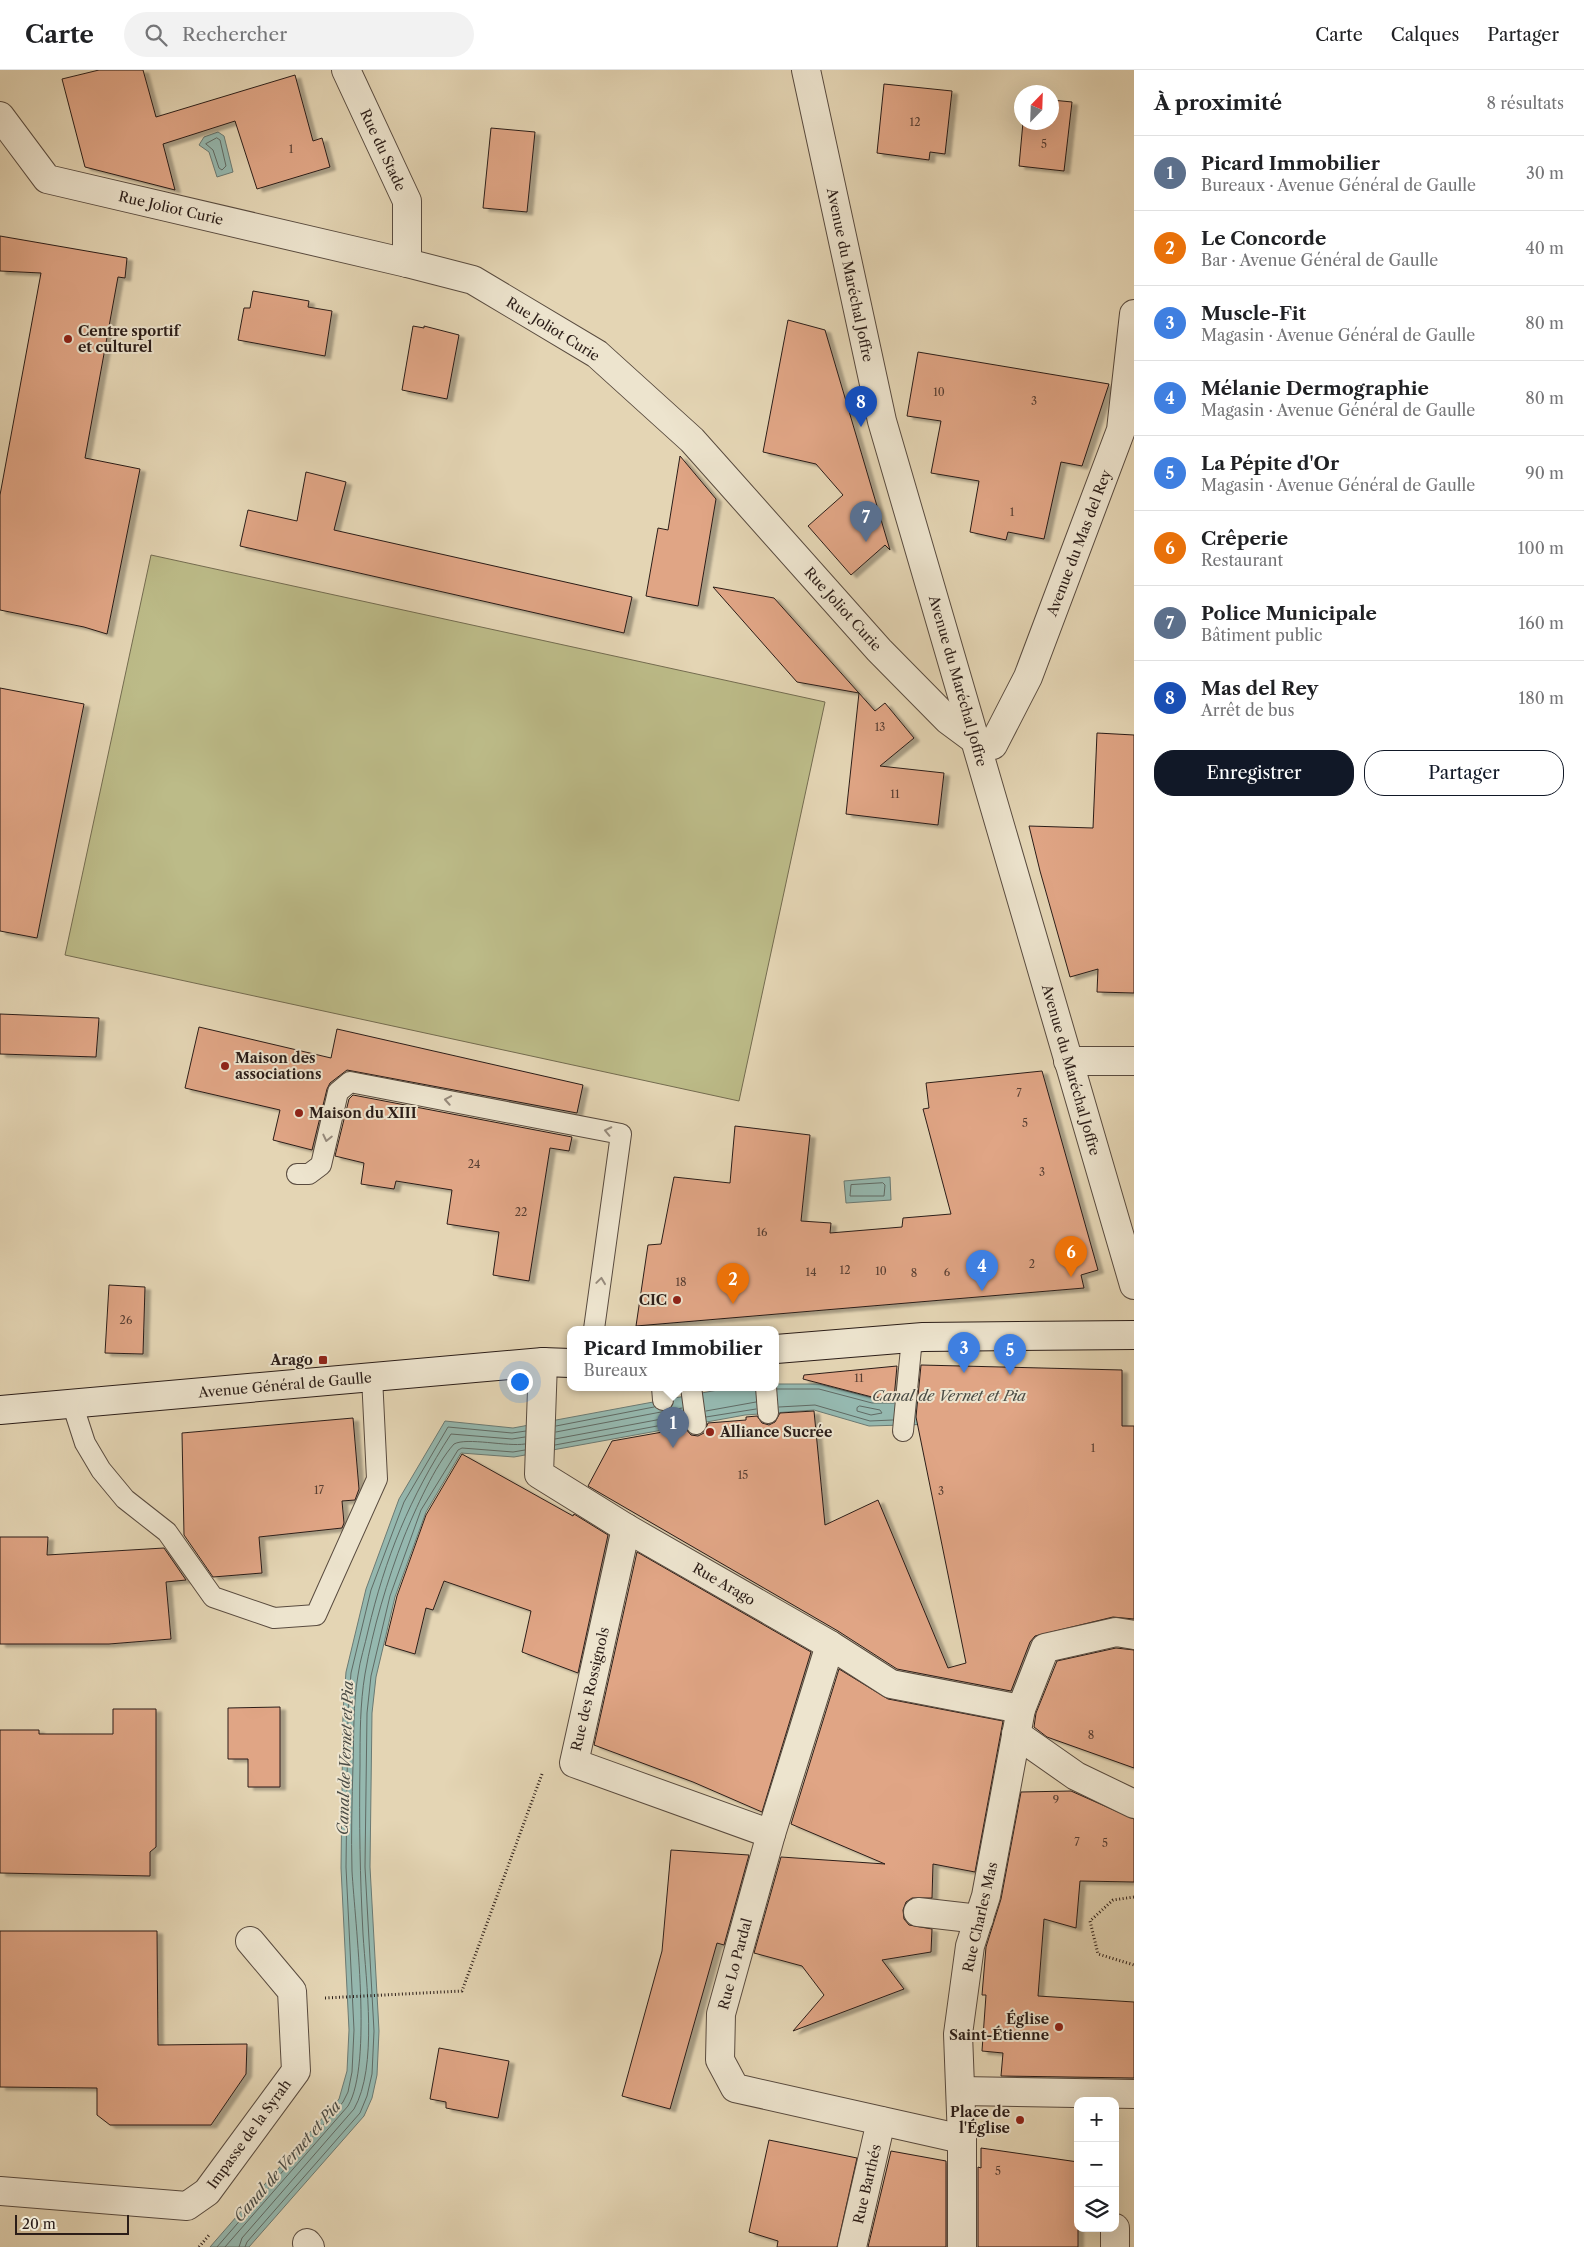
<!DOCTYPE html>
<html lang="fr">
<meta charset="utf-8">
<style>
:root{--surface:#fff;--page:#f2f2f2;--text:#202124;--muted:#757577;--line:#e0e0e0;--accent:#111827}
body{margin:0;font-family:"Libre Caslon Text",serif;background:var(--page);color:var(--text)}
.controls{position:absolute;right:15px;bottom:15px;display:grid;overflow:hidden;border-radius:10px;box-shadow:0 5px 20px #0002}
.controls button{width:45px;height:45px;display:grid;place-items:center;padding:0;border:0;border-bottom:1px solid var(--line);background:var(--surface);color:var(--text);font:25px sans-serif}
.compass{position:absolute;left:1014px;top:15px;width:45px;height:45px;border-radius:50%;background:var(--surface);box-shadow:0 5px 20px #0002;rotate:23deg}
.scale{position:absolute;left:15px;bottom:12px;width:114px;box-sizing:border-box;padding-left:5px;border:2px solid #2b1d18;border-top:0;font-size:14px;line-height:18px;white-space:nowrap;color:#2b1d18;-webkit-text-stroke:4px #ede4ce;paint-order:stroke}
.you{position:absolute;left:519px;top:1311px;width:18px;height:18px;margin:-12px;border:4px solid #fff;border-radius:50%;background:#1a73e8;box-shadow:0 0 0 8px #1a73e833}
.badge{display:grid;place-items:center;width:32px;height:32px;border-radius:50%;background:var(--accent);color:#fff;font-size:16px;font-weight:700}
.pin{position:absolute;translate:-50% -41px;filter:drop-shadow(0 1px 2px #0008)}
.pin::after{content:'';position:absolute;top:26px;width:18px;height:15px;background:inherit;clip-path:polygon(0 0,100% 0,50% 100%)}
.popup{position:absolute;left:567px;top:1256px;width:212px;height:65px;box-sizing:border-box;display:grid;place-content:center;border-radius:10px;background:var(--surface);filter:drop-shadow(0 1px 4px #0005);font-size:16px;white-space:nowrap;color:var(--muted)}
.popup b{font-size:19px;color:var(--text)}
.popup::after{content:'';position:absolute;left:50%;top:100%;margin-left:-10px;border:10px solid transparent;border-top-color:var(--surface)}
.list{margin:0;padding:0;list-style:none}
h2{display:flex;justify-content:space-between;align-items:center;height:65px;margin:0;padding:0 20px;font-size:21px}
h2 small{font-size:16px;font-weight:400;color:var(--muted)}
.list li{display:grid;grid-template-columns:32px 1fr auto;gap:15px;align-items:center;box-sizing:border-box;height:75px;padding:0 20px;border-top:1px solid var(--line)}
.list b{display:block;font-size:19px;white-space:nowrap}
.list p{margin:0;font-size:16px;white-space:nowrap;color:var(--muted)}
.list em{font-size:16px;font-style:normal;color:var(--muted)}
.actions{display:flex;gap:10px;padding:15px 20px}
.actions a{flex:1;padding:11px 0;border:1px solid var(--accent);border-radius:20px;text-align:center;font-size:18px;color:var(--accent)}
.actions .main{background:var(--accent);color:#fff}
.icon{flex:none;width:28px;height:28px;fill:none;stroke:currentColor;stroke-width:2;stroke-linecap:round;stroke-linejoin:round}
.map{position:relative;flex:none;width:1134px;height:2177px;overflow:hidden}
header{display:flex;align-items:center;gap:30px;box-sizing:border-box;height:70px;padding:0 25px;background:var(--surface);border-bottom:1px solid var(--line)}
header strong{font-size:24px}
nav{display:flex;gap:28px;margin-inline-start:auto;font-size:18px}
.search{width:350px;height:45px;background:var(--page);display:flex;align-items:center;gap:12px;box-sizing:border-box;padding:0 18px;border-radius:28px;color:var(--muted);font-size:19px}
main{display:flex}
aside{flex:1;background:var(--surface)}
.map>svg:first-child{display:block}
</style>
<header>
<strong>Carte</strong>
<div class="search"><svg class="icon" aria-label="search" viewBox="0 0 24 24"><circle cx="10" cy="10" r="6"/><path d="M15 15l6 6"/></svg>Rechercher</div>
<nav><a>Carte</a><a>Calques</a><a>Partager</a></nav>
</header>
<main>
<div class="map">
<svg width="1134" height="2177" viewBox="0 0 1134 2177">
<defs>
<filter id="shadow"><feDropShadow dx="5.5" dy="3" stdDeviation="1" flood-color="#0004"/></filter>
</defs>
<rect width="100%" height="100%" fill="#e4d5b4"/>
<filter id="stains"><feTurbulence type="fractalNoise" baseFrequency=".004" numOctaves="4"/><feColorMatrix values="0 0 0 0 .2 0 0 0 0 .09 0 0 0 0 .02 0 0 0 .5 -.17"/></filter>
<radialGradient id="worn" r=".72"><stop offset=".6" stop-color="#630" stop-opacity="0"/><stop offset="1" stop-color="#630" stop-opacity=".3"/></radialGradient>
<path fill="#bcbb88" stroke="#746c50" d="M151,485l674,147 -86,399 -674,-146z"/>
<g fill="#95b8af" stroke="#6b7a73">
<path d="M218,62l6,4 9,36 -16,5 -8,-25 -10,-7 5,-8z"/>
<path d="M890,1107l1,23 -45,3 -2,-22z"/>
<path d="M776,1314h43l54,14 166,-1 1,24 -171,5 -55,-16 -69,5 -231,42 -53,-4 -35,59 -31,85 -19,80 -4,36 -2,154 9,164 -2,44 -5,23 -8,18 -115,131h-39l129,-148 8,-28 2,-41 -8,-162 2,-157 3,-39 20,-83 33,-90 46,-78 68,7 221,-41h42z"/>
</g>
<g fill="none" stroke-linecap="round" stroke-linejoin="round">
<g stroke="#606a64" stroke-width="1">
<path d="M217,68l3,2 6,26 -4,4 -3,-2 -6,-18 -7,-6z"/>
<path d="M883,1113l2,2 -1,11h-34l1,-11z"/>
<path d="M777,1319h42l53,14h22"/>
<path d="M860,1336l20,4 2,3 -11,2 -14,-4v-3z"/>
<path d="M779,1337l36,-2 55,16 23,-1"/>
<path d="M706,1341l50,-9"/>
<path d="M706,1347l50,-8"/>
<path d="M556,1356l98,-19"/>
<path d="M556,1362l126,-24"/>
<path d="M555,1369l128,-24"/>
<path d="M555,1375l129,-24"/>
<path d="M217,2177l126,-145 5,-10 4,-20 2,-42 -8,-163 2,-156 3,-38 20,-83 33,-88 44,-75 64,6 14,-2"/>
<path d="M225,2177l123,-141c25,-42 7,-183 4,-235 -1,-35 0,-71 1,-106 1,-30 0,-61 5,-90 2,-15 7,-30 10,-44 17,-73 42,-134 83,-197l61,5 13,-2"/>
<path d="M239,2177l3,-9 112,-129c24,-42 12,-127 9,-175 -3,-56 -4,-113 -3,-169 0,-30 0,-61 5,-91 8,-46 22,-93 39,-137 11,-27 31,-72 50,-93 13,-7 53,3 71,0"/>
<path d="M245,2177l2,-5 113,-129 7,-17 5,-22 2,-43 -9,-164 2,-154 4,-37 19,-80 31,-86 37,-60 4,-2 51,4 12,-2"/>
</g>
</g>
<g fill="#e0a585" stroke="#2b1d18" filter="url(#shadow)">
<path d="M99,0h44l13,47 139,-42 18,66 9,-3 8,29 -73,22 -22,-68 -72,23 12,46 -90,-23 -23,-88z"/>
<path d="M884,14l68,7 -7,63 -15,-2 -1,8 -52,-7z"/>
<path d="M1052,30l20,2 -8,69 -45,-5 4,-44h29z"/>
<path d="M491,58l44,4 -8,80 -44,-4z"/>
<path d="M0,166l127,22 -2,20 -7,-1 -33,181 55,11 -33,165 -23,-7 -84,-17v-115l41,-222 -41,-2z"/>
<path d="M253,221l56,10 -1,6 24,4 -7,45 -87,-16 6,-32h6z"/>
<path d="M788,250l37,10 65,220 -5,-5 -34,30 -43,-49 35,-31 -27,-31 -53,-12z"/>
<path d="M413,256l11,2v-2l35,9 -12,64 -45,-9z"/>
<path d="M918,282l191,32 -27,82 -21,-4 -17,77 -36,-7 -2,8 -36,-8 9,-51 -48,-8 10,-52 -34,-5z"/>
<path d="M680,386l36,43 -18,107 -52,-10 12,-68 10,2z"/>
<path d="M306,402l40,10 -12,48 298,67 -8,36 -384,-87 8,-36 49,11z"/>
<path d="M713,517l61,11 101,113 10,-8 29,35 -34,28 64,7 -6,52 -92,-11 13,-121 -62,-11z"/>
<path d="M0,618l84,16 -47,234 -37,-7z"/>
<path d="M1097,663l37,2v258l-37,-1 1,-23 -28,8 -30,-106 -11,-45 64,2z"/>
<path d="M0,944l99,4 -3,39 -96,-3z"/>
<path d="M199,957l132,31 6,-29 246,56 -6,28 -230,-43 -17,13 -3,6 -15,61 -39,-10 7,-30 -95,-22z"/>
<path d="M1042,1001l56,199 -17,5 3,13 -448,38 12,-81 13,-1 13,-67 56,6 5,-57 75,9 -9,86 30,2 -1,10 72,-6 1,-9 48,-4 -28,-105 6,-1 -3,-25z"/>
<path d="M353,1025l219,42 -3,14 -19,-3 -21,133 -36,-6 6,-43 -52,-8 5,-34 -56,-9 -2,8 -33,-5 3,-21 -29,-7 14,-57z"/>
<path d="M109,1215l36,2 -2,67 -38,-1z"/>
<path d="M921,1295l201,5v56h12v193l-21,-2 -78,19 -5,6 -19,49 -114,-22 -59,-38 -250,-145 24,-45 73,-13 6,7 7,1 6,-3 4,-10 38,-3v-3l11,-1 5,7 7,2 6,-3 5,-9 34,-2 11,114 53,-25 70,168 18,-5 -50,-246z"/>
<path d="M897,1296l-3,32 -22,-1 -69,-18 1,-4z"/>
<path d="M353,1348l6,71 -4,11 -13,1 2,22 -2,5 -83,9 3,36 -49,4 -29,-42 -2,-102z"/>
<path d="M462,1384l111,62 1,-2 34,21 -30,138 -56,-21 9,-41 -87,-30 -11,29 -7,-2 -11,46 -30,-9 12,-49 29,-81z"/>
<path d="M0,1467h48l-1,18 117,-7 22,32 -20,2 5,57 -62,5h-109z"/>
<path d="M637,1482l174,100 -49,160 -69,-30 -99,-37z"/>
<path d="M1116,1578l18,2v118l-87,-31 -13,-10 2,-14 21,-52z"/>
<path d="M839,1599l49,30 115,22 -28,151 -42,-8 -1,34h-20l-6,4 -3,8 1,9 5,6 23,4 -1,23 -49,8 22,29 -111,42 31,-36 -22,-29 -48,-13 27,-96 104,7 -94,-40z"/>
<path d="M280,1637v80h-32v-28h-20v-51z"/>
<path d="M113,1639h43v138l-6,5v24l-150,-3v-143h39v4h74z"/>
<path d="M1071,1721l63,28v63l-54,-1 -4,47 -32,-9 -6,77 96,6v76l-133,-2 2,-23 -21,-2 4,-56h-4l4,-48 15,-48 20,-107z"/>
<path d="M671,1780l78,5 -25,90 -7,-2 -47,166 -48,-13 40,-145z"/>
<path d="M0,1861h157l1,114 89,-1 -1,30 -35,51h-101l-13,-10v-27l-97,-1z"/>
<path d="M439,1978l70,13 -11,57 -52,-10v-6l-16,-3z"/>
<path d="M769,2070l88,18 -20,89h-60l1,-6 -29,-9z"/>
<path d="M981,2078l97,14v85h-100v-80l3,1z"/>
<path d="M891,2081l55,10v86h-78z"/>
</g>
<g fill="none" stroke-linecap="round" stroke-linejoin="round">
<g stroke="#594b3f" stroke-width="22">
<g id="service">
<path d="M297,1104h12l12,-9 17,-73 12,-10 271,52 -27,195"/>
<path d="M662,1317l1,13"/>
<path d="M691,1317l5,37"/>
<path d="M766,1317l2,26"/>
<path d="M72,1333l13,40 16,27 24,29 42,33 46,65 61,21 42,-3 61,-136 -5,-102"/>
<path d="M903,1361l9,-93"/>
</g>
</g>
<g stroke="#594b3f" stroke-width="30">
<g id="minor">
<path d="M346,0l61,131v62"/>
<path d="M806,0l76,351 252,864"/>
<path d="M0,46l47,63 360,84 66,17 124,74 95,86 187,210 69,70 27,20 18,5 35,-68 93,-247 13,-116"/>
<path d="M1068,991h66"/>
<path d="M543,1292l-4,112 87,54 204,117 61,39 130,25"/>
<path d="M626,1458l-52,235 197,71"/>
<path d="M830,1575l-59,189 -50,180 -1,46 15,28 227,51"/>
<path d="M1016,1664l60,42 58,28"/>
<path d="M918,1842l61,7"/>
<path d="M961,2021l173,3"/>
<path d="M0,2121l187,15 20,-14 89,-121 -4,-80 -42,-50"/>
<path d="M1115,2158v19"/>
<path d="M307,2173l3,4"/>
<path d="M852,2177l29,-126"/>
<path d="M962,2177v-108l-4,-105 12,-88 16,-50 35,-187 24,-61 71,-16 18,3"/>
</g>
</g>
<g stroke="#2b1d18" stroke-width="30">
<g id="secondary">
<path d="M776,1279l147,-12 211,-2"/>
<path d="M0,1340l543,-48 27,1"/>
</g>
</g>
<g stroke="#2b1d18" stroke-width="3" stroke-dasharray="1 2.5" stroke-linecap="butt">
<path d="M1134,1827l-21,3 -23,21 8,33 36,11"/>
<path d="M325,1928l137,-7 80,-217"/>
<path d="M199,2177l11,-13"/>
</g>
<use href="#service" stroke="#ede4ce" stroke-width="20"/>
<use href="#minor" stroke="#ede4ce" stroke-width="28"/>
<use href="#secondary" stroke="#ede4ce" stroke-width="28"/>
</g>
<defs><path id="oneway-chevron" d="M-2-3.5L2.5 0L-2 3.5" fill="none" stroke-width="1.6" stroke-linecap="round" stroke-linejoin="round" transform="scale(1.25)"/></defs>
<g stroke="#968a7c">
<use href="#oneway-chevron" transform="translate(448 1030) rotate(-170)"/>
<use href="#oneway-chevron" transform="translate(608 1061) rotate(-168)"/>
<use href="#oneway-chevron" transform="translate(327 1068) rotate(103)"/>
<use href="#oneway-chevron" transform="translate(601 1211) rotate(-82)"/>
</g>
<g fill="#8f2418" stroke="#ede4ce" stroke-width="2">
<circle cx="68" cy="269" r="5"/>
<circle cx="225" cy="996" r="5"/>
<circle cx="299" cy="1043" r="5"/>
<circle cx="677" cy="1230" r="5"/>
<rect x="318" y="1285" width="10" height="10" rx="2.5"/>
<circle cx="710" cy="1362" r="5"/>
<circle cx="1059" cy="1957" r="5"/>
<circle cx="1020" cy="2050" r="5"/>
</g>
<g text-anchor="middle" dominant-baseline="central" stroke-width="4" stroke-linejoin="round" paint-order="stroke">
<g font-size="11" fill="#583f33">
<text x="915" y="52">12</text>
<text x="1044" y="74">5</text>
<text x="291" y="79">1</text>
<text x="939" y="322">10</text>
<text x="1034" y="331">3</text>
<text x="1012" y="442">1</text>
<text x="880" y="657">13</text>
<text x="895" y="724">11</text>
<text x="1019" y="1023">7</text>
<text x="1025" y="1053">5</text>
<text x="474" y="1094">24</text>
<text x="1042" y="1102">3</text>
<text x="521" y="1142">22</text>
<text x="762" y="1162">16</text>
<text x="1032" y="1194">2</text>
<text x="845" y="1200">12</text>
<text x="881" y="1201">10</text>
<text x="811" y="1202">14</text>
<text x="947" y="1202">6</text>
<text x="914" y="1203">8</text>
<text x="681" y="1212">18</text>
<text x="126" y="1250">26</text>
<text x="859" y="1308">11</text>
<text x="1093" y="1378">1</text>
<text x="743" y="1405">15</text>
<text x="319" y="1420">17</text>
<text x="941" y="1421">3</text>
<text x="1091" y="1665">8</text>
<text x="1056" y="1730">9</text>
<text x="1077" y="1772">7</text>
<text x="1105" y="1773">5</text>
<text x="998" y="2101">5</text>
</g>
<g font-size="14" fill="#2b1d18" stroke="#ede4ce">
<text transform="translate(383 80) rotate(65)">Rue du Stade</text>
<text transform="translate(171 138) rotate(13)">Rue Joliot Curie</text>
<text transform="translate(850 205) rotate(78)">Avenue du Maréchal Joffre</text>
<text transform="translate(553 259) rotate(32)">Rue Joliot Curie</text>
<text transform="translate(1079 473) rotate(-69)">Avenue du Mas del Rey</text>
<text transform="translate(843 539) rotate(48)">Rue Joliot Curie</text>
<text transform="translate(958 611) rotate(74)">Avenue du Maréchal Joffre</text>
<text transform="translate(1071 1000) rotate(74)">Avenue du Maréchal Joffre</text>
<text transform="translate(285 1315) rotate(-5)">Avenue Général de Gaulle</text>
<text transform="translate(724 1514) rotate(30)">Rue Arago</text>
<text transform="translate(590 1619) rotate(-77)">Rue des Rossignols</text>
<text transform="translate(980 1847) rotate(-77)">Rue Charles Mas</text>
<text transform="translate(735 1894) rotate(-75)">Rue Lo Pardal</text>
<text transform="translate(249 2064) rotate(-54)">Impasse de la Syrah</text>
<text transform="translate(867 2114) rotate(-77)">Rue Barthés</text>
</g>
<g font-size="14" font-weight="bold" fill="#2b1d18" stroke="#ede4ce" text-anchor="start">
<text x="78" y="261">Centre sportif<tspan x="78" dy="16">et culturel</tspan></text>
<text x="235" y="988">Maison des<tspan x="235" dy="16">associations</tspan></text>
<text x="309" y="1043">Maison du XIII</text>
<text x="667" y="1230" text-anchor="end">CIC</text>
<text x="313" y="1290" text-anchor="end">Arago</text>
<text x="720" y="1362">Alliance Sucrée</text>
<text x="1049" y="1949" text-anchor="end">Église<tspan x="1049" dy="16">Saint-Étienne</tspan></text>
<text x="1010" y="2042" text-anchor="end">Place de<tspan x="1010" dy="16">l'Église</tspan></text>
</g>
<g font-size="15" font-style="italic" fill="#4b4c45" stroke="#ede4ce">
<text x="949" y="1325">Canal de Vernet et Pia</text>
<text transform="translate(345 1688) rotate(-88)">Canal de Vernet et Pia</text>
<text transform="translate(287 2091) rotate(-49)">Canal de Vernet et Pia</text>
</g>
</g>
<rect width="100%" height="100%" filter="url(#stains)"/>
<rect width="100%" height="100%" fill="url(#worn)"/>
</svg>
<div class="controls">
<button>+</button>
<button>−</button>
<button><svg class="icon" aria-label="layers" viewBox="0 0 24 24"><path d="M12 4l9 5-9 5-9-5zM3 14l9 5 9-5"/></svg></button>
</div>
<svg class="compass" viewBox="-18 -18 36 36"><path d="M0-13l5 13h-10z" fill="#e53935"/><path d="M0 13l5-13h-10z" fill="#757577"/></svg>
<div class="scale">20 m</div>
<div class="you"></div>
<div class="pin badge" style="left:673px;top:1378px;background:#5c6f8a">1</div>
<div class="popup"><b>Picard Immobilier</b>Bureaux</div>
<div class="pin badge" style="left:733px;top:1234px;background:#e8710a">2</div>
<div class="pin badge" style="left:964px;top:1303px;background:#3f7fe0">3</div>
<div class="pin badge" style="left:982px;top:1221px;background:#3f7fe0">4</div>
<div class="pin badge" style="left:1010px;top:1305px;background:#3f7fe0">5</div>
<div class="pin badge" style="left:1071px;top:1207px;background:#e8710a">6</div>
<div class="pin badge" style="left:866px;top:472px;background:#5c6f8a">7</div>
<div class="pin badge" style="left:861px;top:357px;background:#1a4fb4">8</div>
</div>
<aside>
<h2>À proximité<small>8 résultats</small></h2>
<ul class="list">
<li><span class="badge" style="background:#5c6f8a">1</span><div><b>Picard Immobilier</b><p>Bureaux · Avenue Général de Gaulle</p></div><em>30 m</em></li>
<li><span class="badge" style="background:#e8710a">2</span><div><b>Le Concorde</b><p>Bar · Avenue Général de Gaulle</p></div><em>40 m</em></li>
<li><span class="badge" style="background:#3f7fe0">3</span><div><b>Muscle-Fit</b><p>Magasin · Avenue Général de Gaulle</p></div><em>80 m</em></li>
<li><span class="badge" style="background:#3f7fe0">4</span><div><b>Mélanie Dermographie</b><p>Magasin · Avenue Général de Gaulle</p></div><em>80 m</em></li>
<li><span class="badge" style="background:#3f7fe0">5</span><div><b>La Pépite d'Or</b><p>Magasin · Avenue Général de Gaulle</p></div><em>90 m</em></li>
<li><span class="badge" style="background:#e8710a">6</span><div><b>Crêperie</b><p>Restaurant</p></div><em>100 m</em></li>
<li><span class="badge" style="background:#5c6f8a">7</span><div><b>Police Municipale</b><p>Bâtiment public</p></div><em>160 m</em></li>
<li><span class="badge" style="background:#1a4fb4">8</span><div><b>Mas del Rey</b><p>Arrêt de bus</p></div><em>180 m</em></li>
</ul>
<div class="actions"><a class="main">Enregistrer</a><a>Partager</a></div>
</aside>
</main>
